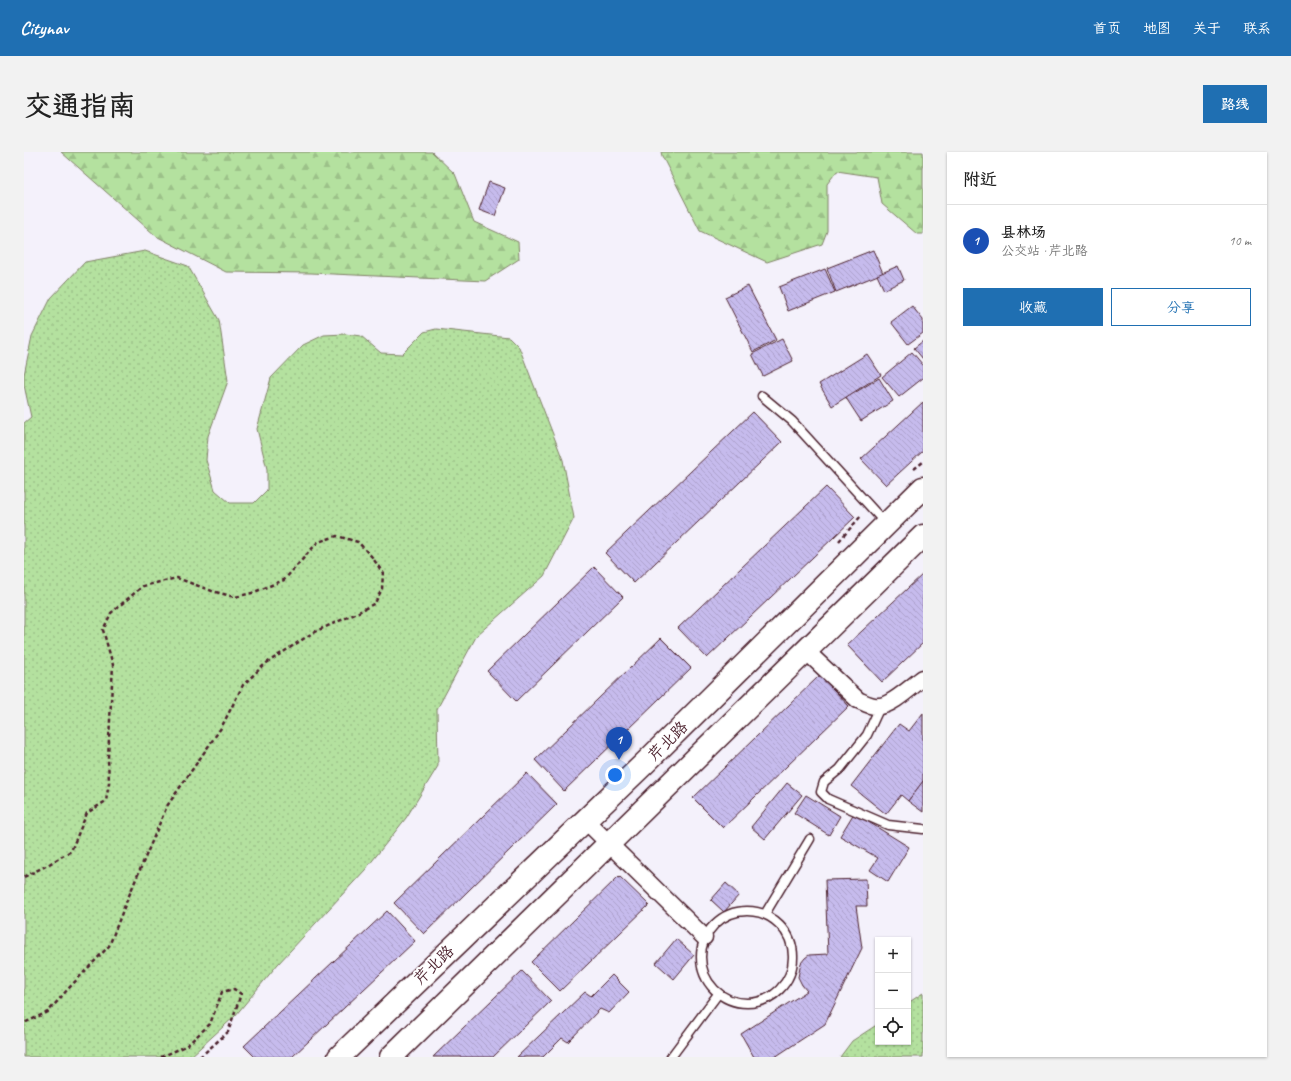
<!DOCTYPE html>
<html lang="zh">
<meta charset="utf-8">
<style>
:root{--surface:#fff;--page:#f2f2f2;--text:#222;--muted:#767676;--line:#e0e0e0;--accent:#1f6fb2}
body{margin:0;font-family:Caveat,"LXGW WenKai TC",sans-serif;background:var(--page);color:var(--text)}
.controls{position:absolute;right:12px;bottom:12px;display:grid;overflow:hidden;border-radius:0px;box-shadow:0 1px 3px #0004}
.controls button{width:36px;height:36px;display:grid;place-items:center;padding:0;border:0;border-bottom:1px solid var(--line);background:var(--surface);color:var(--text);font:20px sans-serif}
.you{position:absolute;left:591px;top:623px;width:14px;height:14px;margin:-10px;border:3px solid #fff;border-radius:50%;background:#1a73e8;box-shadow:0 0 0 6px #1a73e833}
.badge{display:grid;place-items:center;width:26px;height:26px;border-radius:50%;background:var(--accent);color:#fff;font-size:13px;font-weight:700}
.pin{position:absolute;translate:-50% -33px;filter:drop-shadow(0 1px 2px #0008)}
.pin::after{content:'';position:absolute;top:21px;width:14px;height:12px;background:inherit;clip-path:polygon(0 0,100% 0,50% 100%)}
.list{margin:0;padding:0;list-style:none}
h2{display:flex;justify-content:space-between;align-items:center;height:52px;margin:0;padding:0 16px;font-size:17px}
h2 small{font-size:13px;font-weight:400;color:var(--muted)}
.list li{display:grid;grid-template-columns:26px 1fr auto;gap:12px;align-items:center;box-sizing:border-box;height:72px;padding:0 16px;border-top:1px solid var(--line)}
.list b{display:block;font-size:15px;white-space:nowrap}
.list p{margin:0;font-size:13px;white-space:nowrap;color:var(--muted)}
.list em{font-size:13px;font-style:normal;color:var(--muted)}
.actions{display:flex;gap:8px;padding:12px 16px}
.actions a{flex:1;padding:9px 0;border:1px solid var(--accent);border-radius:0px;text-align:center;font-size:14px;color:var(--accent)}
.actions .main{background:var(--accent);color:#fff}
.icon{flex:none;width:22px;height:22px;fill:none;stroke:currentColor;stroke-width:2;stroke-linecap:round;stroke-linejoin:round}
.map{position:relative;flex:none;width:899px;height:905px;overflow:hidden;border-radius:0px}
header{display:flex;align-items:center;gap:24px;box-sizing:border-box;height:56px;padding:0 20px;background:var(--accent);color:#fff}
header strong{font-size:19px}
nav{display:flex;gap:22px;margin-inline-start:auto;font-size:14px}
.intro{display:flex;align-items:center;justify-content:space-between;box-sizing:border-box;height:96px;padding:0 24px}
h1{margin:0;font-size:28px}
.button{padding:10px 18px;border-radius:0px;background:var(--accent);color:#fff;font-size:14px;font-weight:700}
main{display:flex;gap:24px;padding:0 24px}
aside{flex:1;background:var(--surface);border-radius:0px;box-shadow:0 1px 3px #0004}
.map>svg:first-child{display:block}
</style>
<header>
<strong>Citynav</strong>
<nav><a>首页</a><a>地图</a><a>关于</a><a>联系</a></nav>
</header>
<div class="intro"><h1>交通指南</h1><a class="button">路线</a></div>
<main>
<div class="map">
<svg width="899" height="905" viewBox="0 0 899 905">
<defs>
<pattern id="grass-dots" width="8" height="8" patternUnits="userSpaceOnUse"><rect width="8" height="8" fill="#b4e19f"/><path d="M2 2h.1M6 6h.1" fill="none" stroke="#9cc189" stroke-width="1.8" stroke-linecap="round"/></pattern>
<pattern id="forest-firs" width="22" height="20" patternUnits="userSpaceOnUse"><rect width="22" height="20" fill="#b4e19f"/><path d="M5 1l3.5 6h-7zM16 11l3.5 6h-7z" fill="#9cc189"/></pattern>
<pattern id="building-back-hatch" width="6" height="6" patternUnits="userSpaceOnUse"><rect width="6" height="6" fill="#c6bbed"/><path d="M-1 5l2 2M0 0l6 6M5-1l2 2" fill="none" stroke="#aca0cb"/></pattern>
</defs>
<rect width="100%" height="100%" fill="#f4f1fb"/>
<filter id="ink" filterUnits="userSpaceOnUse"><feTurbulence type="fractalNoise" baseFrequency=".025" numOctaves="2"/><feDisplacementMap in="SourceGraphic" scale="8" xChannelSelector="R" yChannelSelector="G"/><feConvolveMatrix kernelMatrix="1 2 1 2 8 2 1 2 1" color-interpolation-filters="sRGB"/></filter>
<g filter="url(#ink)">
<g fill="url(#grass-dots)" stroke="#7f8065">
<path d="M121,99l43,15 31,54 9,61 -20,55 -2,24 9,30 15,13h24l13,-13v-21l-10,-40 14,-51 32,-33 21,-10 21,-1 16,2 20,17 21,1 22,-22 12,-3 73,8 10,10 44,113 11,58 -30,58 -67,59 -40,74 1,57 -32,52 -41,52 -87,94 -43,52 -45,41h-166v-634l7,-6 -7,-32v-10l8,-39 19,-38 34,-36z"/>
<path d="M899,841v64h-83l12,-16 26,-17v18h30v-39z"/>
</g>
<g fill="url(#forest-firs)" stroke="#7f8065">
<path d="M37,0h371l23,22 19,48 44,20 1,17 -34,22 -174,-8 -85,-1 -70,-36z"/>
<path d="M637,0h262v82h-6l-35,-30 -5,-27 -40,-6 -10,13v47l-5,13 -55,18 -67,-31 -38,-75z"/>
</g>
<g fill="url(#building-back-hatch)" stroke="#4a1f2b">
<path d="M465,30l16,6 -10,28 -16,-6z"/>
<path d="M849,98l10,23 -47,19 -9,-24z"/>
<path d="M874,114l6,14 -20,10 -7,-15z"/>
<path d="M801,117l10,23 -47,19 -9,-24z"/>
<path d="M724,134l28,54 -23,12 -28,-55z"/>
<path d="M888,154l11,14v13l-15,11 -17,-22z"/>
<path d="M758,187l11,22 -30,15 -11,-22z"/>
<path d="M899,189v18l-9,-11z"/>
<path d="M888,200l11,13v13l-24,19 -17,-20z"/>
<path d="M843,202l14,21 -49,31 -13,-22z"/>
<path d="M855,226l14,23 -32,20 -15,-23z"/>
<path d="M899,250v49l-37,34 -25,-26z"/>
<path d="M729,260l29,30 -148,141 -29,-30z"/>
<path d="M802,335l29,30 -148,141 -29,-30z"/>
<path d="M570,415l29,30 -107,104 -29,-30z"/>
<path d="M899,422v69l-41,39 -35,-37z"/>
<path d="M637,486l30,30 -127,123 -29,-31z"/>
<path d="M796,523l29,31 -126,122 -30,-30z"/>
<path d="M899,561v69l-15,19 -7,-6 -15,19 -35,-28 48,-62 10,7z"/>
<path d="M503,621l30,31 -133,130 -30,-31z"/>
<path d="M899,629v31l-15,-11z"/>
<path d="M763,631l15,12 -37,44 -14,-12z"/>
<path d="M782,643l34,21 -11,19 -35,-22z"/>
<path d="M830,661l55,34 -21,35 -18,-12 8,-12 -38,-22z"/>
<path d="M595,724l30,29 -89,86 -29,-29z"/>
<path d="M842,727l1,27h-11l6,42 -37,76 -50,33h-21l-13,-23 66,-43 -5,-6 -4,-8 3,-14 4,-5 4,-3 19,-1 -3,-74z"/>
<path d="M702,731l13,12 -15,17 -13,-12z"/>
<path d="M363,759l28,30 -123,116h-37l-11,-11z"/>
<path d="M652,787l18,16 -20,24 -18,-16z"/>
<path d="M498,819l29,30 -58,56h-60z"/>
<path d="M588,823l17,17 -20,21 -9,-4 -32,33 -6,-4 -19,19h-26l68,-65 6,4z"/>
</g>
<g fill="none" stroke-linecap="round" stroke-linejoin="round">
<g stroke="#4a1f2b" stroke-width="11">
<g id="service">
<path d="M738,244l30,25 94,103"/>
<path d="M856,555l-13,28 -27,34 -16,13 -3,10 7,7 60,26 35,4"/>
<circle cx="723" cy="805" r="46"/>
<path d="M741,762l45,-75"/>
<path d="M647,905l47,-63"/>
</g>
</g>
<g stroke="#4a1f2b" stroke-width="19">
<g id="minor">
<path d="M782,499l52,49c7,3 14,7 21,6 12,0 33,-20 44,-28"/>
<path d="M561,668l119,117"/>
</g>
</g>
<g stroke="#4a1f2b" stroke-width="25">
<g id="secondary">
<path d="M315,905l308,-296 276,-273"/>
<path d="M367,905l532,-521"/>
</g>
</g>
<g stroke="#4a1f2b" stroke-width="2.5" stroke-dasharray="4 3" stroke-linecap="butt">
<path d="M890,317l9,-7"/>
<path d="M815,389l22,-25"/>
<path d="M0,725l22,-11 25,-15 16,-38 19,-12 3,-18 -1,-26 5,-92 -10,-35 8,-17 32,-27 34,-8 35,13 23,6 17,-4 32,-13 34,-38 19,-6 21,6 14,15 11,16 -1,16 -7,14 -20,11 -41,18 -49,32 -22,21 -22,43 -54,78 -42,99 -16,41 -41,43 -20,23 -24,11"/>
<path d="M137,905l25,-11 24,-22 12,-32 12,-3 7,5 -13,38 -28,25"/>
</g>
<use href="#service" stroke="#fff" stroke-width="8"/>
<use href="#minor" stroke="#fff" stroke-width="16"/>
<use href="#secondary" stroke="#fff" stroke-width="22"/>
</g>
</g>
<g text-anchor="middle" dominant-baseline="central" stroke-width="4" stroke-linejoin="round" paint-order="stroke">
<g font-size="16" fill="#4a1f2b" stroke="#fff">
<text transform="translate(644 589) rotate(-45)">芹北路</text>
<text transform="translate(410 813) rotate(-44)">芹北路</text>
</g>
</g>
</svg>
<div class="controls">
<button>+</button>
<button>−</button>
<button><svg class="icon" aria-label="locate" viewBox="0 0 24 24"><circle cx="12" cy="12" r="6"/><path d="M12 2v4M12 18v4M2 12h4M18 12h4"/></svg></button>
</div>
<div class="you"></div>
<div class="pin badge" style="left:595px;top:608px;background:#1a4fb4">1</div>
</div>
<aside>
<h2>附近<small></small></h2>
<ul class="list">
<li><span class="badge" style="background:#1a4fb4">1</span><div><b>县林场</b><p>公交站 · 芹北路</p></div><em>10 m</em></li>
</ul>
<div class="actions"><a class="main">收藏</a><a>分享</a></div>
</aside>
</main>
